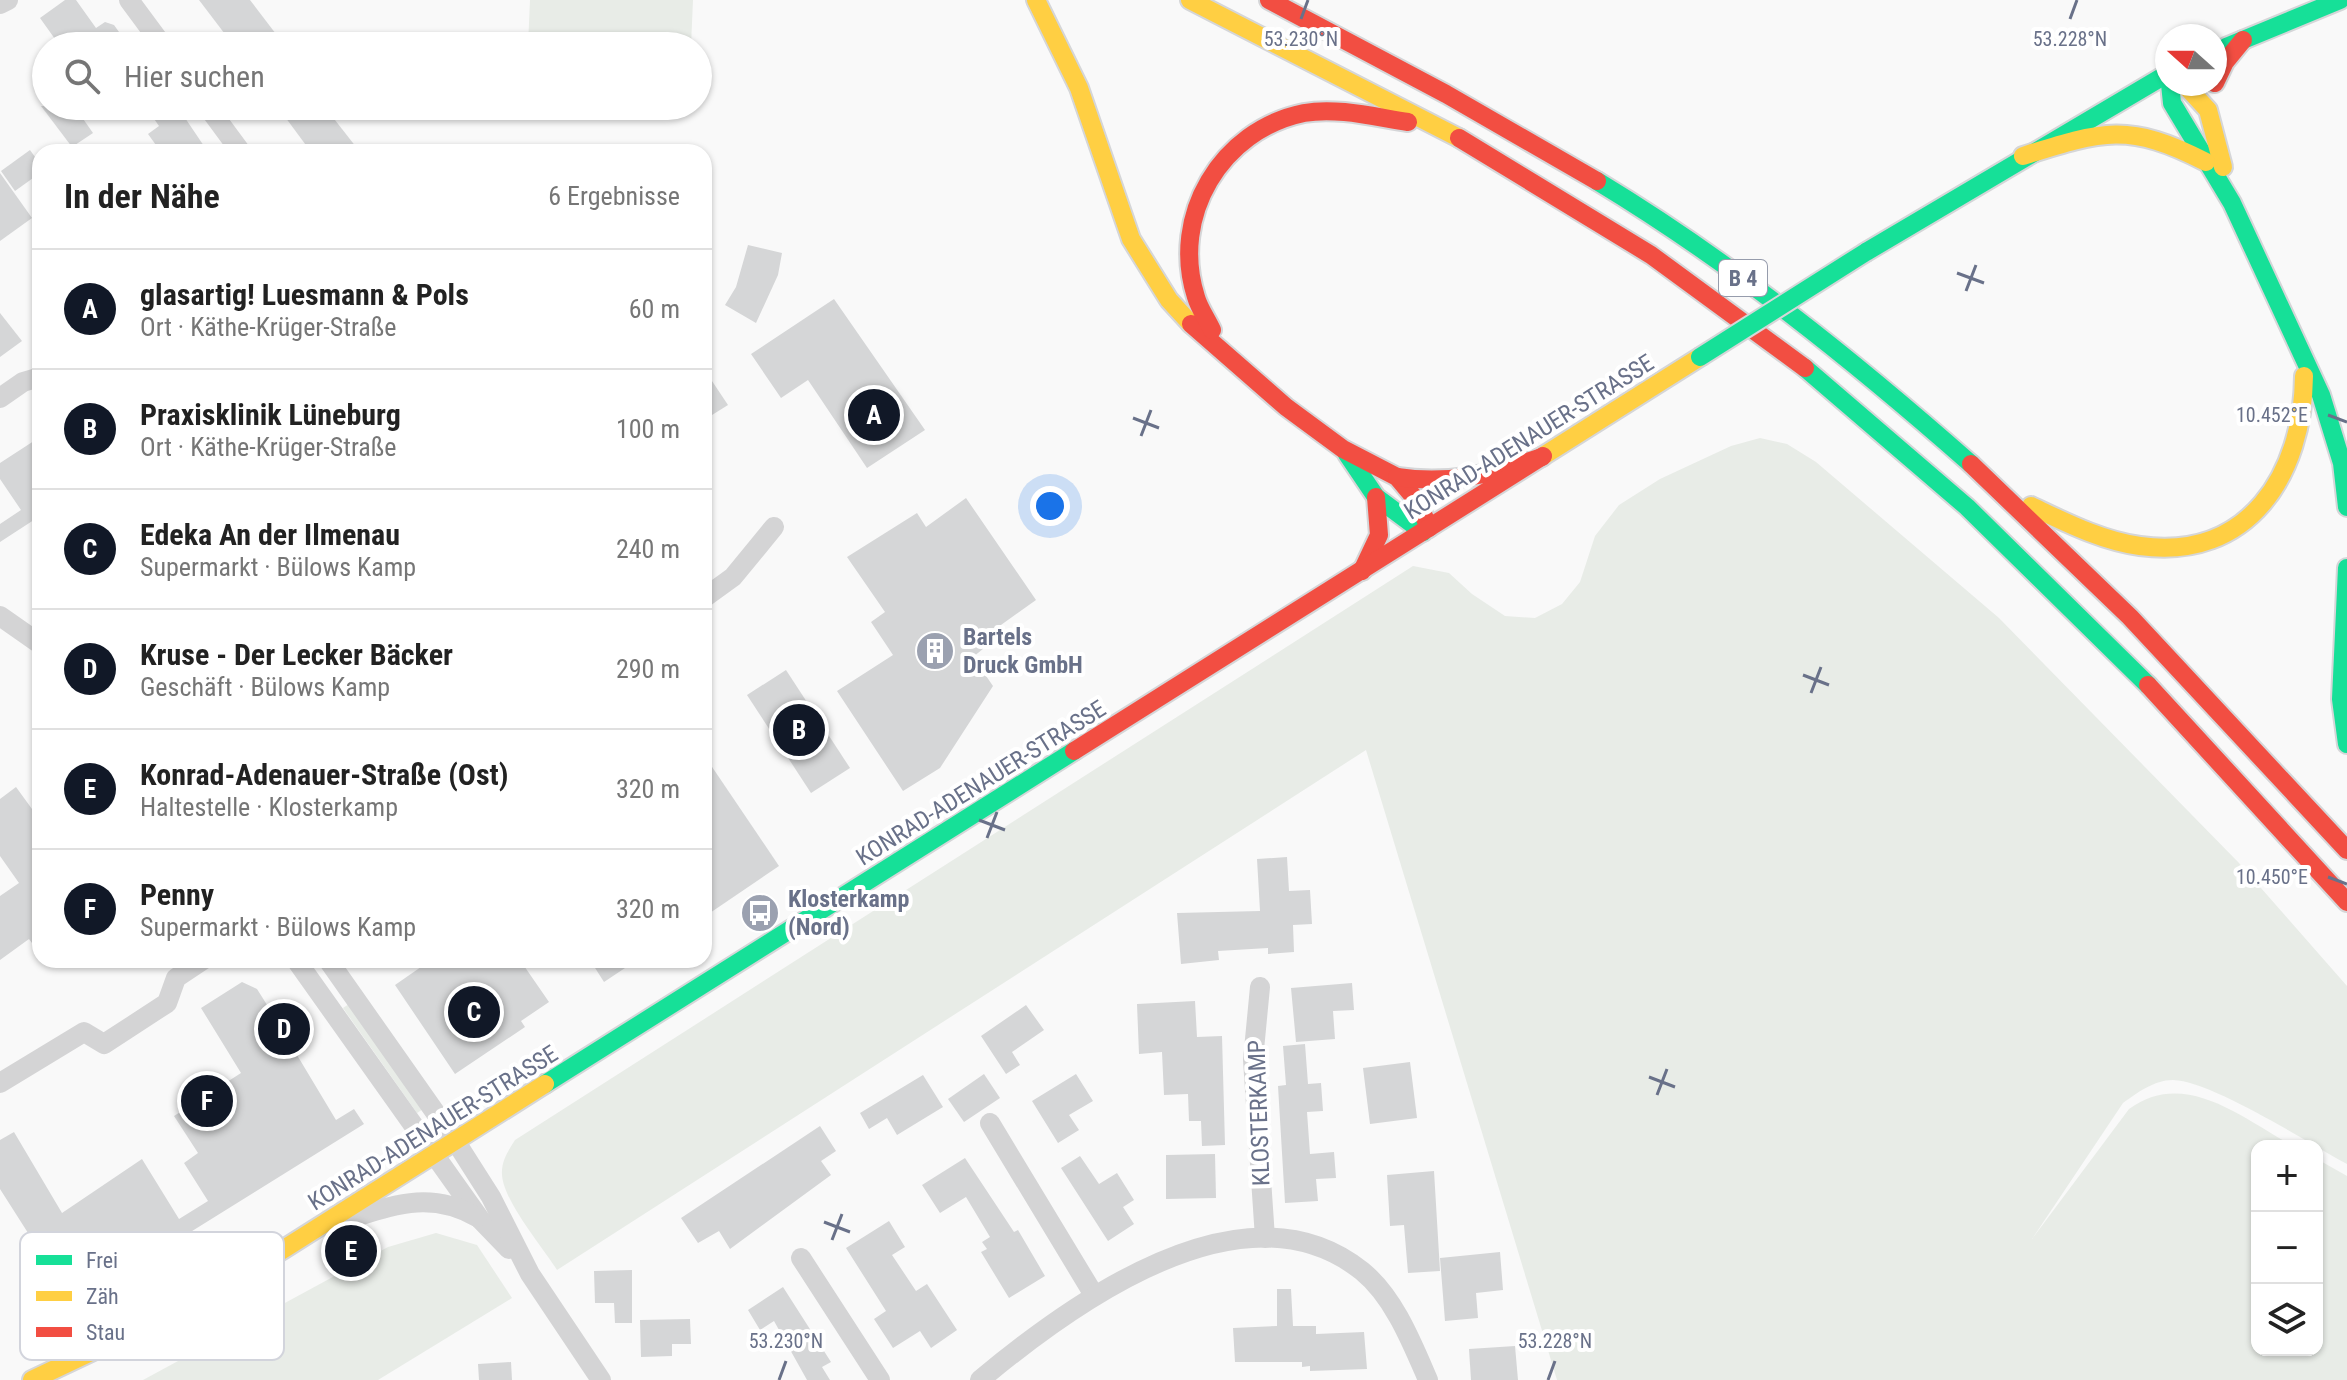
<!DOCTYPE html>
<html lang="de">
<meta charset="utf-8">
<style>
:root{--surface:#fff;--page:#f2f2f2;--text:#222;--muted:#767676;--line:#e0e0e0;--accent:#111827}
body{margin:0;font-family:"Roboto Condensed",sans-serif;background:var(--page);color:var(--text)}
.controls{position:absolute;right:24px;bottom:24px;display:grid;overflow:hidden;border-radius:16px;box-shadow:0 2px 6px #0004}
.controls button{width:72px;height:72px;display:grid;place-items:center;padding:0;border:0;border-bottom:2px solid var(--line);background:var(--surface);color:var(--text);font:40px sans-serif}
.compass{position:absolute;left:2155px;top:24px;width:72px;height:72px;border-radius:50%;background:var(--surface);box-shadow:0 2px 6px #0004;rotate:291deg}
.you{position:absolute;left:1050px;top:506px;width:28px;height:28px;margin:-20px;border:6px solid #fff;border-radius:50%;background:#1a73e8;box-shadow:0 0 0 12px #1a73e833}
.badge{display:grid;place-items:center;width:52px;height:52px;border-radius:50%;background:var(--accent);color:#fff;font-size:26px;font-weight:700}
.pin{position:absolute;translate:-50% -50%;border:4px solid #fff;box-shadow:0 2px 8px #0006}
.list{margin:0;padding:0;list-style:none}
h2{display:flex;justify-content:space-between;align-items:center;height:104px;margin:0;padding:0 32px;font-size:34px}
h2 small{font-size:26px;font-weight:400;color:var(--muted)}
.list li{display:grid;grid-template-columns:52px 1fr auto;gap:24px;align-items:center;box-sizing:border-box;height:120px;padding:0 32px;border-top:2px solid var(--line)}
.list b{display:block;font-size:30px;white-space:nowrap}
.list p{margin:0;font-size:26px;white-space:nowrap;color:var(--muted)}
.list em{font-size:26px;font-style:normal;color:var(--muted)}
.icon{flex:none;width:44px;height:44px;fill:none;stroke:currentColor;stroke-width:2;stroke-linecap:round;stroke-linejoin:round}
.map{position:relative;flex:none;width:2347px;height:1380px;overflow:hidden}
.search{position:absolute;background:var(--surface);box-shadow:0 2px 6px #0004;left:32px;top:32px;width:680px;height:88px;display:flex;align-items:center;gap:20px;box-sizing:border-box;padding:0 28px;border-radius:44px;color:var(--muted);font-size:30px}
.panel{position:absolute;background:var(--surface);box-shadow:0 2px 6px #0004;left:32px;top:144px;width:680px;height:824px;border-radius:24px}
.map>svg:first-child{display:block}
</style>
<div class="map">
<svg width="2347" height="1380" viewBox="0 0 2347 1380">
<rect width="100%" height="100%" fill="#f9f9f9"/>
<g fill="#e8ece7">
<path d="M530,0h163l-2,46h-163z"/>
<path d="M1760,438l27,6 29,18 183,156 240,245 108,123v178c-37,-20 -135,-83 -174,-84 -19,0 -36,13 -50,23l-91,136 97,-130c56,-41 113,9 164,37h-36v204h60v-191l30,17v204h-790l-191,-630 -809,520c-15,-24 -53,-68 -55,-95 -1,-13 6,-24 13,-35l898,-574 36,7 23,21 33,22 30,2 27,-14 18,-22 15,-46 24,-31 41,-26 71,-33z"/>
<path d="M349,1004l74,105 -6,4 -74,-105z"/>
<path d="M436,1233l41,12 35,53 -134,82h-235l245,-133z"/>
</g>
<g fill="#d5d6d7">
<path d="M65,0h11l20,28 9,-6 9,3 15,21h-69l-20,-28z"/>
<path d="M199,0h51l29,38 -10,8h-35z"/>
<path d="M41,106h33l19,27 -21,14z"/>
<path d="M160,106h17l31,46h-47l-13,-18 11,-8 -9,-13z"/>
<path d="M277,106h47l36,46h-49z"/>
<path d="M30,150l10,14v9l-25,18 -14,-20z"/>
<path d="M0,173l32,45 -32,23z"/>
<path d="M748,245l34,8 -4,22 -22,48 -31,-18 11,-18z"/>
<path d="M834,299l91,131 -58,38 -59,-88 -27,18 -30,-44z"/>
<path d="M0,313l22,28 -22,16z"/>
<path d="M704,369l24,36 -24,15z"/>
<path d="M40,437v79l-40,26v-18l21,-14 -21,-31v-16z"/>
<path d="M966,498l70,102 -42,30 5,6 -26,21 20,29 -53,82 -37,23 -66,-100 56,-36 -22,-33 14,-10 -38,-55 70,-44 9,14z"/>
<path d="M786,670l64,98 -39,25 -64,-98z"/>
<path d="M704,755l75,111 -75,51z"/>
<path d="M16,787l24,33v134l-11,-15 -29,21v-64l19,-13 -19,-27v-57z"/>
<path d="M1287,857l2,34 21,-1 2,34 -19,1 1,27 -26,2v-6l-50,3 1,9 -38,4 -4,-51 83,-2 -3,-52z"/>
<path d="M431,960h89l29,42 -28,19 4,6 -70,47 -60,-89z"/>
<path d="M590,960h47l-33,22z"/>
<path d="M242,982l15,7 12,19 10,2 10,15 -4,22 9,3 42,70 18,-11 10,15 -257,160 -23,-36 -33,21 -51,-80v-49l14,-8 48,81 80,-54 37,60 29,-18 -24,-38 14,-10 -24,-37 67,-43 -40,-65z"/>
<path d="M1352,983l2,27 -21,1 2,28 -39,3 -5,-54z"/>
<path d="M1195,1001l2,36 25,-1 3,109 -23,1 -1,-25h-12l-1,-27 -24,1 -2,-43 -23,2 -2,-50z"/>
<path d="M1026,1005l18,25 -32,22 8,13 -14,9 -25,-38z"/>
<path d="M1305,1044l3,40 13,-1 2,28 -16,1 3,42 24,-2 2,26 -20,1 2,22 -33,2 -7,-117 8,-1 -3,-39z"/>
<path d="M1410,1062l7,56 -47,6 -7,-56z"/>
<path d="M984,1074l16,24 -36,24 -16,-23z"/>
<path d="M1076,1074l17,27 -24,14 10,15 -21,13 -26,-42z"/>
<path d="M923,1075l20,32 -46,28 -10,-17 -18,11 -9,-16z"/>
<path d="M820,1126l16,25 -15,10 10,14 -101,74 -11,-18 -21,12 -17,-25z"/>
<path d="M1215,1154l1,44 -50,1v-44z"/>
<path d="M1080,1156l19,28 18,-11 17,27 -11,7 11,17 -26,17 -47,-73z"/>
<path d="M965,1158l49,74 4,-2 27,46 -36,22 -28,-46 6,-3 -5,-7 8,-5 -24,-40 -26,16 -18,-28z"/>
<path d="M1434,1171l6,100 -32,2 -4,-48 -14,1 -3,-51z"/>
<path d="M889,1221l16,26 -13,8 24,36 11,-7 30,46 -26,18 -11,-17 -27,17 -19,-29 12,-8 -40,-63z"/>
<path d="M1500,1252l3,38 -27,3 2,25 -33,3 -5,-63z"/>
<path d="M632,1270v53h-17l-1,-20h-19l-1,-32z"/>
<path d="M783,1287l48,75 -9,5 8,13h-23l-33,-59 -14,9 -12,-20z"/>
<path d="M1277,1289h14l2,37h23v8l48,-2 3,37 -57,2v-5l-8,1v-5h-67l-2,-34 44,-2z"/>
<path d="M690,1319l1,25h-19v12l-31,1 -1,-37z"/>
<path d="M1515,1346l3,34h-47l-2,-31z"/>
<path d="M511,1362l1,18h-33l-1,-16z"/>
</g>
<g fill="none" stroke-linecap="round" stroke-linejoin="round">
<g stroke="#d5d6d8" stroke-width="22">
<g id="fast">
<path d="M2226,47l114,-47"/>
<path d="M2170,84l2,19 60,100 89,192 21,68 5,44"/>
<path d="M1597,181c134,81 256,179 374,283"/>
<path d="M1866,252l301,-178"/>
<path d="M1805,368l162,139 181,178"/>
<path d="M1347,454l29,43 47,35"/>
<path d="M2347,568l-6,131 6,45"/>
<path d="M545,1084l529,-333"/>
</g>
</g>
<g stroke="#d5d6d8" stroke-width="22">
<g id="slow">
<path d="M1036,0l43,88 52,151 38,61 22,24"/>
<path d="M1190,0l269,138"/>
<path d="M2184,84l24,26 15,57"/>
<path d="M2023,156c79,-25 106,-34 183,6"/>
<path d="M1543,456l157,-99"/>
<path d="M2031,506c34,16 71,35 109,40 109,15 163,-72 164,-170"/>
<path d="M32,1380l179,-85 334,-211"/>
</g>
</g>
<g stroke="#d5d6d8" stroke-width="22">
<g id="jam">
<path d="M1269,0l177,94 151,87"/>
<path d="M2215,83l10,-21 18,-22"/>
<path d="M1459,138l192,117 154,113"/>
<path d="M1191,324l95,83 57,42 54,28 21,25 11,26"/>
<path d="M1212,330c-5,-11 -13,-22 -16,-33 -26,-81 25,-167 108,-184 33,-6 71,4 104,9"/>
<path d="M1971,464l159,153 217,233"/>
<path d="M1397,477c53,8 95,-3 145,-20"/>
<path d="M1362,571l17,-36 -3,-38"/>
<path d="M2148,685l199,217"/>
<path d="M1074,751l469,-295"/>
</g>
</g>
<g stroke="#d4d4d5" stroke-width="20">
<path d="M129,0l34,46"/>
<path d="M0,4l8,-4"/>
<path d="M207,106l34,46"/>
<path d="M0,398l23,-16 17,-5"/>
<path d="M704,598l29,-21 41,-50"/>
<path d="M0,616l40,28"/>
<path d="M296,960l184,259 29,30"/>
<path d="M328,960l128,182 35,55 39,77 71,106"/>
<path d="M1260,987l-7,73 12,178"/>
<path d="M0,1083l84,-51 20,12 63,-41 9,-25 27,-18"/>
<path d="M990,1123l104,172"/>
<path d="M339,1222c51,-15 88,-33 138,-5"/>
<path d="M801,1258l79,122"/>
<path d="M980,1380c92,-77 264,-203 382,-109 32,26 50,72 66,109"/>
</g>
<use href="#fast" stroke="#16e098" stroke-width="18"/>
<use href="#slow" stroke="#ffcf43" stroke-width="18"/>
<use href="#jam" stroke="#f24e42" stroke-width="18"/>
<g stroke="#d5d6d8" stroke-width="22" stroke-linecap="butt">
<path id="fast-bridge" d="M1700,357l166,-105"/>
</g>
<use href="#fast-bridge" stroke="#16e098" stroke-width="18"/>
</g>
<path fill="none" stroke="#697189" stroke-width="3" d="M1301,19l7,-19M2070,19l7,-19M1957,273l27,10M1966,291l10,-26M2328,415l19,7M1133,418l26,10M1141,436l10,-26M1803,675l26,10M1811,693l10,-26M979,820l26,10M987,838l10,-26M2328,877l19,7M1649,1077l26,10M1657,1095l10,-26M824,1222l26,10M832,1240l10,-26M779,1380l7,-19M1548,1380l7,-19"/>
<defs>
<g id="building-disc" transform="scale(2)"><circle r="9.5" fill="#9ba1b0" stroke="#fff"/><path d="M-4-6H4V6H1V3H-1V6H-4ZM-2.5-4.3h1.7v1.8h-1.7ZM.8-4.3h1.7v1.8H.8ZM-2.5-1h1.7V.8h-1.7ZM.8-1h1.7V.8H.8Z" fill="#fff"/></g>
<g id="bus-disc" transform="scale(2)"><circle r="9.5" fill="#9ba1b0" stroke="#fff"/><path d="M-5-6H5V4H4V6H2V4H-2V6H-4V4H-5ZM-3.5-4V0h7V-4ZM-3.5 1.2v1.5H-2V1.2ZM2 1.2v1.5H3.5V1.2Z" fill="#fff"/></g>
</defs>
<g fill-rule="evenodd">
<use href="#building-disc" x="935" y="651"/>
<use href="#bus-disc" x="760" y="913"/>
</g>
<g text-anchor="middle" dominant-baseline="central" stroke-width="8" stroke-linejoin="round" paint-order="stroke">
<rect fill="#fff" stroke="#969cac" stroke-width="2" x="1719" y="260" width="48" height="36" rx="6"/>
<g font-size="22" font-weight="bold" fill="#697189">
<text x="1743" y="278">B 4</text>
</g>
<g font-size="24" fill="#697189" stroke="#fff">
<text transform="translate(1529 437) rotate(-32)">KONRAD-ADENAUER-STRASSE</text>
<text transform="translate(981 783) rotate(-32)">KONRAD-ADENAUER-STRASSE</text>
<text transform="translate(1259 1113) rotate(-92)">KLOSTERKAMP</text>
<text transform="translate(433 1128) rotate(-32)">KONRAD-ADENAUER-STRASSE</text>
</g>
<g font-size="24" font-weight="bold" fill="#697189" stroke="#fff" text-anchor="start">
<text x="963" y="637">Bartels<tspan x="963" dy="28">Druck GmbH</tspan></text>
<text x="788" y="899">Klosterkamp<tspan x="788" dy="28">(Nord)</tspan></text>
</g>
</g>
<rect x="20" y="1232" width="264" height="128" rx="12" fill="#fff" stroke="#d2d4dc" stroke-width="2"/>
<rect x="36" y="1255" width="36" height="10" fill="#16e098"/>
<rect x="36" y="1291" width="36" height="10" fill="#ffcf43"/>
<rect x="36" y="1327" width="36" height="10" fill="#f24e42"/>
<g font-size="22" fill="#697189">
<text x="86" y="1268">Frei</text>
<text x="86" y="1304">Zäh</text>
<text x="86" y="1340">Stau</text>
</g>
<g font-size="20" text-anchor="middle" fill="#697189" stroke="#fff" stroke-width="8" stroke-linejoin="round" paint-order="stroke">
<text x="2070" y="46">53.228°N</text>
<text x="1301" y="46">53.230°N</text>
<text x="2272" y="422">10.452°E</text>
<text x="2272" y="884">10.450°E</text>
<text x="786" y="1348">53.230°N</text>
<text x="1555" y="1348">53.228°N</text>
</g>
</svg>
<div class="controls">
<button>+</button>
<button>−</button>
<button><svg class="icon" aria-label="layers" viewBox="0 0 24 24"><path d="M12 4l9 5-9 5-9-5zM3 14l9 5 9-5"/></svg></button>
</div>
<svg class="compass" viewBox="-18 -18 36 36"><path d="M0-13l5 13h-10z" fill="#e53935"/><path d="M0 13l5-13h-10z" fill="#767676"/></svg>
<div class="you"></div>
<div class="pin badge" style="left:874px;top:415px">A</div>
<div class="pin badge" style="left:799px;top:730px">B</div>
<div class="pin badge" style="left:474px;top:1012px">C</div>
<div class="pin badge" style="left:284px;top:1029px">D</div>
<div class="pin badge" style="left:351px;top:1251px">E</div>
<div class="pin badge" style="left:207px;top:1101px">F</div>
<div class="search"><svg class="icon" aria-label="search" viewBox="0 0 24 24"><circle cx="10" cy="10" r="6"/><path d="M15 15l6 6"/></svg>Hier suchen</div>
<section class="panel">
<h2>In der Nähe<small>6 Ergebnisse</small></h2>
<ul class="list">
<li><span class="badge">A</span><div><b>glasartig! Luesmann &amp; Pols</b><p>Ort · Käthe-Krüger-Straße</p></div><em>60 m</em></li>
<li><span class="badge">B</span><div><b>Praxisklinik Lüneburg</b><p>Ort · Käthe-Krüger-Straße</p></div><em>100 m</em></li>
<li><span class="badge">C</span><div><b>Edeka An der Ilmenau</b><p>Supermarkt · Bülows Kamp</p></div><em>240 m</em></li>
<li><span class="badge">D</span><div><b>Kruse - Der Lecker Bäcker</b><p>Geschäft · Bülows Kamp</p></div><em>290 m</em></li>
<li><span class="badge">E</span><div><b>Konrad-Adenauer-Straße (Ost)</b><p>Haltestelle · Klosterkamp</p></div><em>320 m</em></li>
<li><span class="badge">F</span><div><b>Penny</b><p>Supermarkt · Bülows Kamp</p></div><em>320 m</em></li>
</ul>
</section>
</div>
